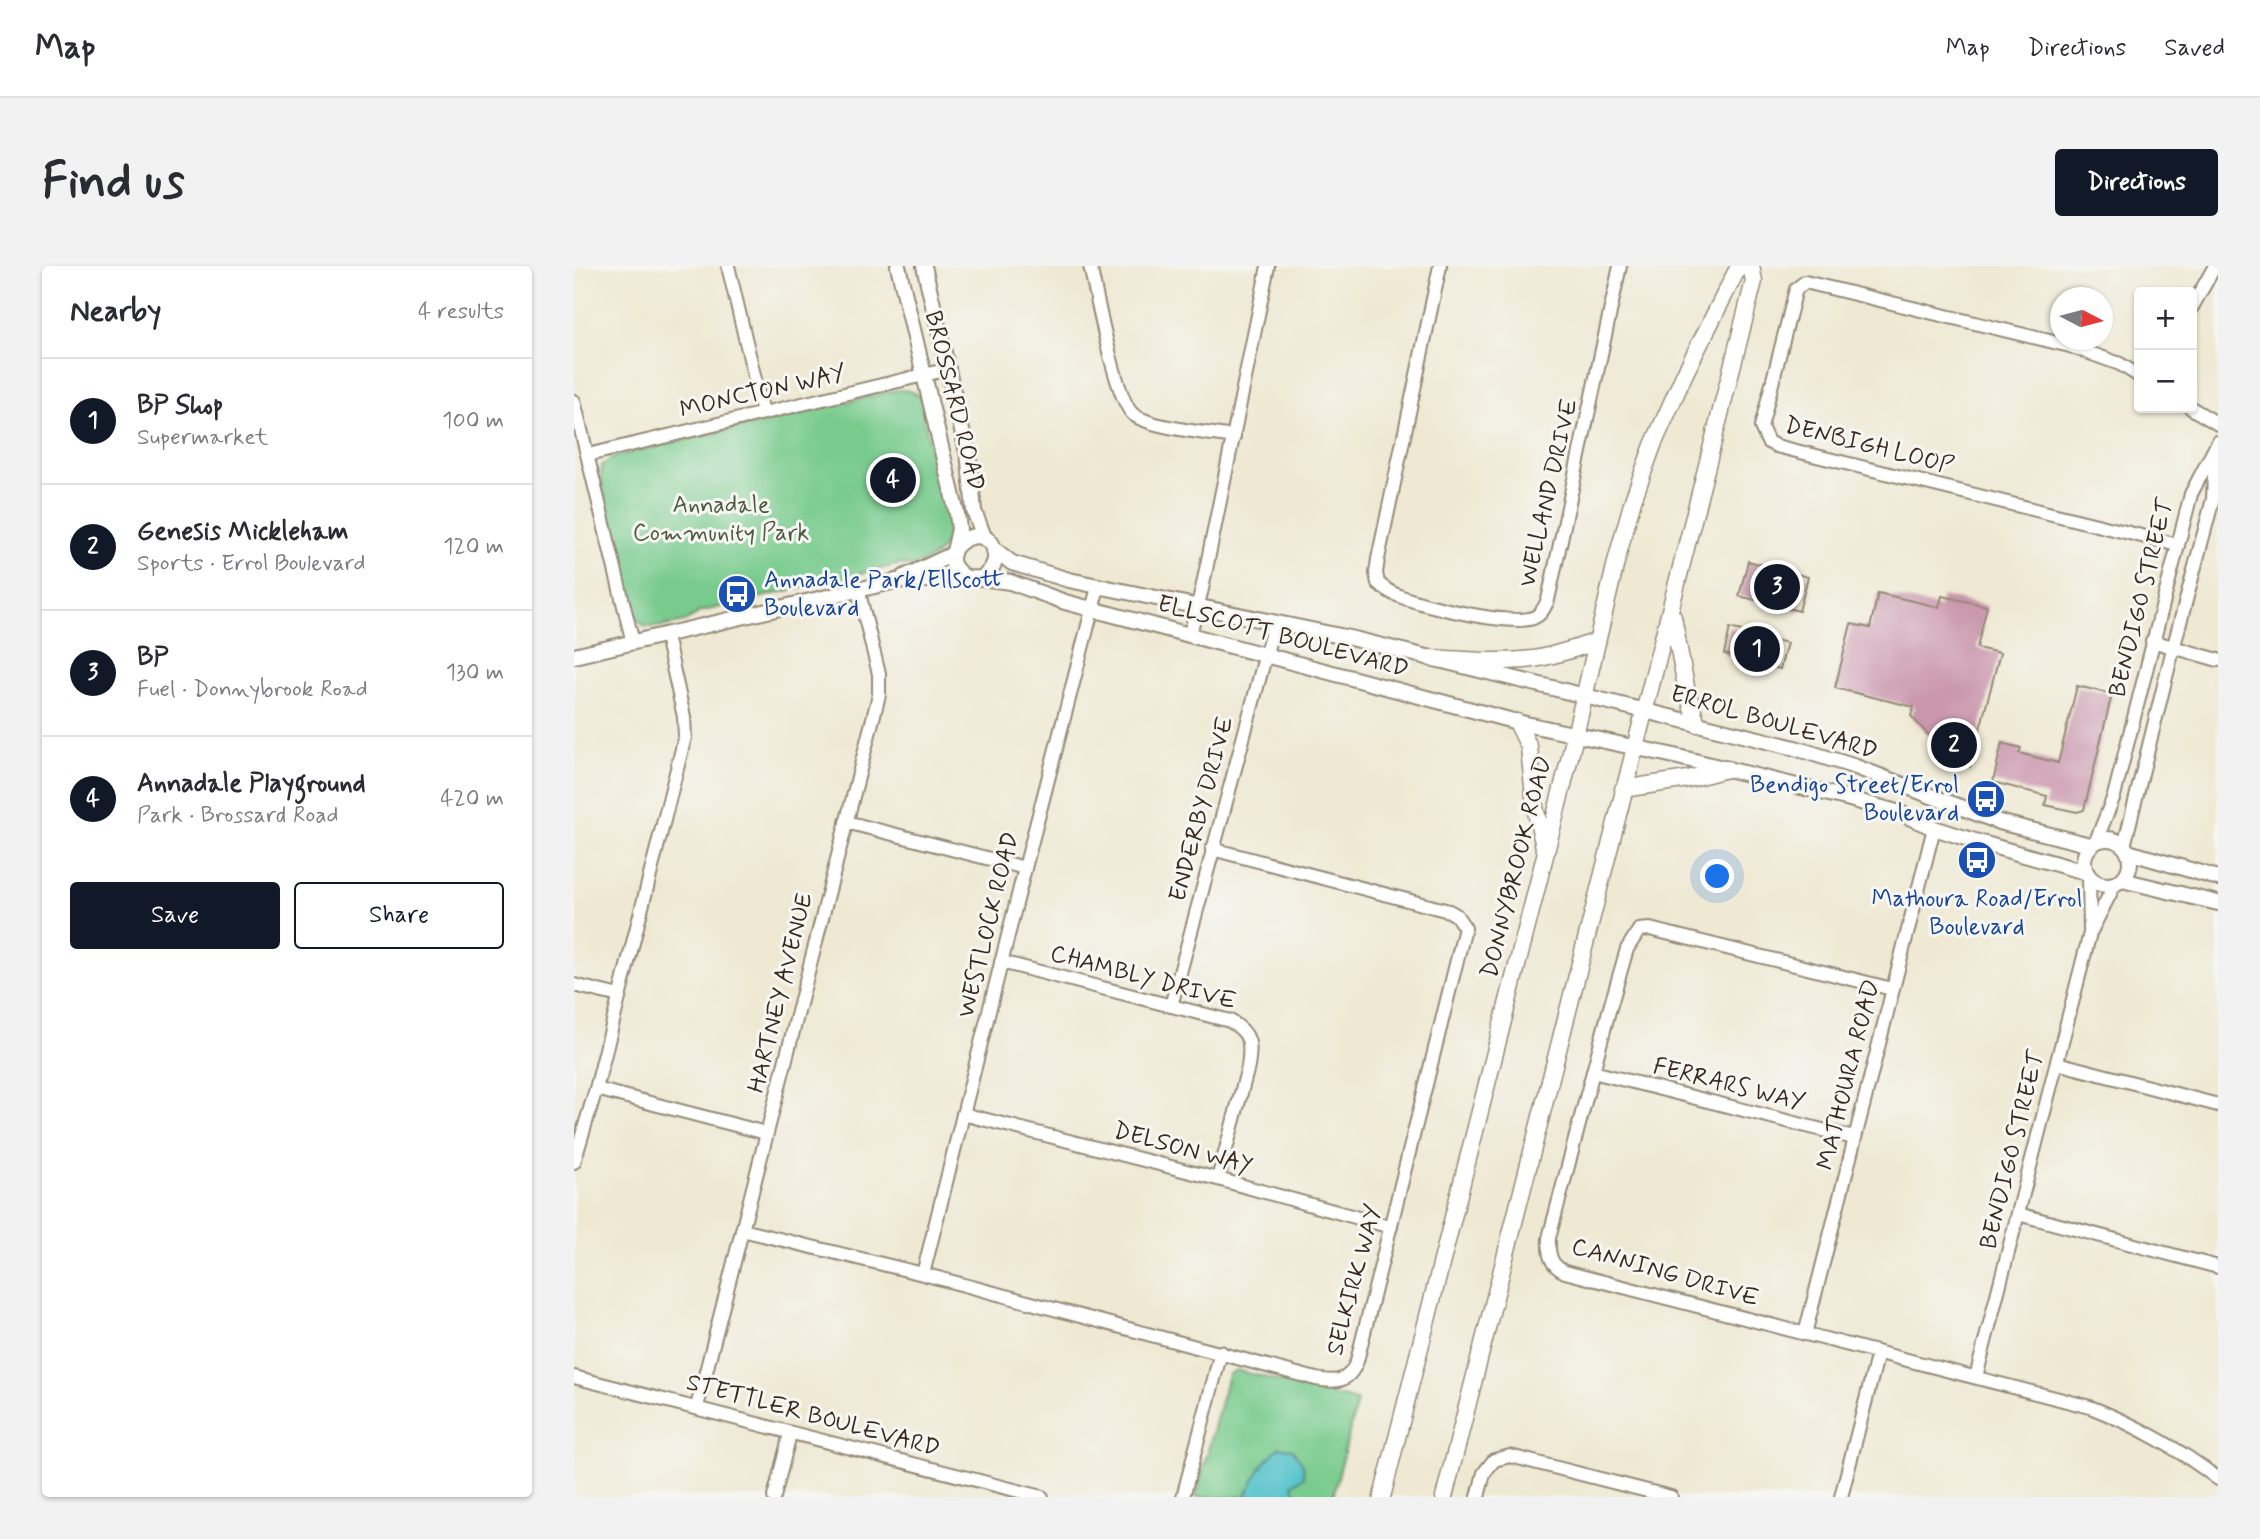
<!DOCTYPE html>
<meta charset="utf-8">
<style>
:root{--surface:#fff;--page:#f2f2f3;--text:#2b2b33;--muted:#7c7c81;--line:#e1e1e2;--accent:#111827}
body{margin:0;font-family:Mynerve,sans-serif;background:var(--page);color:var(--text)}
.controls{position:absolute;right:21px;top:21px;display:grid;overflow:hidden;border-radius:7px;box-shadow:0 2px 5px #0004}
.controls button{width:63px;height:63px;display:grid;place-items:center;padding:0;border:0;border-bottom:2px solid var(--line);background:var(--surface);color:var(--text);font:35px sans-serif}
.compass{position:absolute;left:1476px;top:21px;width:63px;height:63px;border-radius:50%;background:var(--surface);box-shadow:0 2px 5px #0004;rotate:96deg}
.you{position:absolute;left:1144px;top:611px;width:24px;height:24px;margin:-18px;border:5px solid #fff;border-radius:50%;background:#1a73e8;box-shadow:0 0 0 10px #1a73e833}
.badge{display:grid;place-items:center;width:46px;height:46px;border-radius:50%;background:var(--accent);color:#fff;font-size:23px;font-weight:700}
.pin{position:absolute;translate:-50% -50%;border:4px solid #fff;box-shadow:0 2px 7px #0006}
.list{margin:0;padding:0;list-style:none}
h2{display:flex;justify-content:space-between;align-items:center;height:91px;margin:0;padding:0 28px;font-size:30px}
h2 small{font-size:23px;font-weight:400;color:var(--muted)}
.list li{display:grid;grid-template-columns:46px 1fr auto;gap:21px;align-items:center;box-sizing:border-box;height:126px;padding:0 28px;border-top:2px solid var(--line)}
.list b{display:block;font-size:26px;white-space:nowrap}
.list p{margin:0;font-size:23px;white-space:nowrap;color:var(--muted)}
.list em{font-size:23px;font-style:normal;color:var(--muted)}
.actions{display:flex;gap:14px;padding:21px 28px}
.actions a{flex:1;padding:16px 0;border:2px solid var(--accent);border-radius:7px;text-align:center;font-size:24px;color:var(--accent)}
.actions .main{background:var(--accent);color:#fff}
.map{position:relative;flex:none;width:1644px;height:1231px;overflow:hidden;border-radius:7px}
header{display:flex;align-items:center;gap:42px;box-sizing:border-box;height:98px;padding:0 35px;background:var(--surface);border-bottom:2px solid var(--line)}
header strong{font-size:33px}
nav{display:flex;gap:38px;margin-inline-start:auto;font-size:24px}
.intro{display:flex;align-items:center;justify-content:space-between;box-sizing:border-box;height:168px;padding:0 42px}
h1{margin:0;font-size:49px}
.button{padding:18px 32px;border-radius:7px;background:var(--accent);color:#fff;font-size:24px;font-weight:700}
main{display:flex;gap:42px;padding:0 42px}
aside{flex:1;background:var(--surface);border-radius:7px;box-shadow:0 2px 5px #0004}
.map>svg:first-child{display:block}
</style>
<header>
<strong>Map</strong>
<nav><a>Map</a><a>Directions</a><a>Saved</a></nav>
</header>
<div class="intro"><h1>Find us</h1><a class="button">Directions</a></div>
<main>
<aside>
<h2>Nearby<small>4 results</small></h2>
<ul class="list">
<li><span class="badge">1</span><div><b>BP Shop</b><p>Supermarket</p></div><em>100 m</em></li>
<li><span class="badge">2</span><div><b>Genesis Mickleham</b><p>Sports · Errol Boulevard</p></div><em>120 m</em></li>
<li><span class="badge">3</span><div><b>BP</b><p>Fuel · Donnybrook Road</p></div><em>130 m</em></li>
<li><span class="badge">4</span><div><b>Annadale Playground</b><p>Park · Brossard Road</p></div><em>420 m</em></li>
</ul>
<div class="actions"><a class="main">Save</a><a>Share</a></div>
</aside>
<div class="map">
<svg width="1644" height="1231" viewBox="0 0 1644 1231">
<rect width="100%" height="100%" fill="#f6f6f2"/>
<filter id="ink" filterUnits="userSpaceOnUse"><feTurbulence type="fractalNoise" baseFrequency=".0143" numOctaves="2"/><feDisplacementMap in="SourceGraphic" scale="14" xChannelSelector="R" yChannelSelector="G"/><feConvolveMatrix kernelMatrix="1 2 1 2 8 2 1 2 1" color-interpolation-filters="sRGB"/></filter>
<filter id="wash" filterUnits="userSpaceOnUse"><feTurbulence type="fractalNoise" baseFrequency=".00686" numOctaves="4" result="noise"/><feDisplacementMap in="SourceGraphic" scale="28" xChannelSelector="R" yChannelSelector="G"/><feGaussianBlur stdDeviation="1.57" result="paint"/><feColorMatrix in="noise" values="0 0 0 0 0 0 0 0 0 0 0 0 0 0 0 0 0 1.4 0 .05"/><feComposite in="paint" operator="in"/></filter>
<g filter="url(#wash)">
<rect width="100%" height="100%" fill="#efe9d3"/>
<g fill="#78cb8d" stroke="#5a7a56" stroke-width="2">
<path d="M323,124c16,-1 32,6 26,24l16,72c7,8 8,15 9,25 4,25 -2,43 -27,52 -9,4 -11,4 -20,1l-202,48c-10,12 -37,15 -53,15l-10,-8 -35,-139 1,-15 14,-9z"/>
<path d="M662,1104l121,31 -24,96h-137l32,-122z"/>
</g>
<path fill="#55c3cb" stroke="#487674" stroke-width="2" d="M705,1181l13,2 11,15 1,13 -11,7 2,13h-50l17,-32z"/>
<g id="blocks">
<g fill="#ca97ae">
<path d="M1174,295l60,16 -9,34 -60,-15z"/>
<path d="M1304,327l61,14 3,-11 45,10 -10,42 23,5 -30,114 -16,-4 -43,-47 3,-9 -79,-19 16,-64 19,4z"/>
<path d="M1156,362l57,15 -7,26 -56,-15z"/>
<path d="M1503,420l35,8 -28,116 -7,2 -32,-7 2,-9 -54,-14 9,-39 19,5 -2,5 39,10z"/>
</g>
</g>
</g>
<g filter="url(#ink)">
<use href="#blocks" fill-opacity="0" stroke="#958a78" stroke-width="2"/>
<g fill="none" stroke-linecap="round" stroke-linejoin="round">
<g stroke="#958a78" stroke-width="16">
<g id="minor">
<path d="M154,0l35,147"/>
<path d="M516,0c6,26 26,137 44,149 18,13 76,18 100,22"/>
<path d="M866,0l-62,293 -2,14 2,10c6,5 12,10 19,12 22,10 119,33 138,22 7,-3 10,-11 13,-17l72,-334"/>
<path d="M1618,41l23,-41"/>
<path d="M1565,110l-19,-12 -50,-18 -265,-64 -9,7 -35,138 7,15 8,4 402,99"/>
<path d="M0,135l59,242"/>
<path d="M1617,142l27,16"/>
<path d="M14,189l361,-86"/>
<path d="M616,368l12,-45 66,-323"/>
<path d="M1578,375l66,19"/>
<path d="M272,556l179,46"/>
<path d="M1522,575l18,-45 77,-302 27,-52"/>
<path d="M1550,580l49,-197 40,-150 2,-45"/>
<path d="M1515,611l1,52"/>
<path d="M427,696l229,59c22,13 21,23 18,46l-30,112"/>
<path d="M0,719l45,11"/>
<path d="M1318,723l-242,-60 -11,1 -12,19 -18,62 -60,227c-1,16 1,27 16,34l525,135c44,17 91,43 128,72"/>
<path d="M597,740l103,-382"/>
<path d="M1483,797l161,42"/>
<path d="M1019,806l261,66"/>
<path d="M22,823l170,44"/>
<path d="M389,848l255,65 173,48"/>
<path d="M0,896l22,-73 89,-352 -1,-20 -18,-81"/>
<path d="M1444,948l200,53"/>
<path d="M168,964l181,44 393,105c21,4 33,3 41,-18l108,-433 -9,-13 -7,-4 -237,-62"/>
<path d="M349,1008l102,-406 73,-281"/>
<path d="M1231,1068l129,-506"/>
<path d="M0,1111l468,120"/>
<path d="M1402,1111l114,-444 25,-49"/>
<path d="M123,1141l182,-712v-21l-21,-85"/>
<path d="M200,1231l16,-63"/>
<path d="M609,1231l38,-145"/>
<path d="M904,1231l6,-24 10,-13 16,-4 161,41"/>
<path d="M1267,1231l37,-144"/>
</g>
</g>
<g stroke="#958a78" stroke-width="18">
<g id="tertiary">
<path d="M324,0l59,248 2,15 -4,18"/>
<path d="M350,0l45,195 5,50 11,28"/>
<path d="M420,283l18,14 57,17 281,58 445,110 61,19 143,55 91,23"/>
<path d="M330,311l49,-23"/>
<path d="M408,312l28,4 55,20 452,120 153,33 180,44 50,14 34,15 44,14 107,30"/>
<path d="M0,390l322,-75 86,-3c8,-6 14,-13 13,-23 -4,-43 -73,-2 -28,23"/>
<circle cx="1533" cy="596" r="23"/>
<path d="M1554,586l90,26"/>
<path d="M1548,614l96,23"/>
</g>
</g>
<g stroke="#958a78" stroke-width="19">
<g id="secondary">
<path d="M1099,351l13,70 11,37"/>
<path d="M857,392c34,2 69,5 102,1 22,-3 42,-11 63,-17"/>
<path d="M943,456l12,25 6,60 9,40"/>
<path d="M1049,523l65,-10 39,-10"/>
<path d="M808,1231l186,-732 49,-207 16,-58 20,-55 32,-72 51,-101 6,-6"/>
<path d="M870,1231l310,-1216 -3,-15"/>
</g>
</g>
<use href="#minor" stroke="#fff" stroke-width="12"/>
<use href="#tertiary" stroke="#fff" stroke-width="14"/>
<use href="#secondary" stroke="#fff" stroke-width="16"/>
</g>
</g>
<defs>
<g id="bus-disc" transform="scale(2.0125)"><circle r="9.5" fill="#1a4fb4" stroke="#f6f6f2"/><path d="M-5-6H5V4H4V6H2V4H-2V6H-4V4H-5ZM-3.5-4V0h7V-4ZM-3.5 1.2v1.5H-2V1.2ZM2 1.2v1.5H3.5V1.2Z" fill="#fff"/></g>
</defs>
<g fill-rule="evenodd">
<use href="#bus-disc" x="163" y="328"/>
<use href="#bus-disc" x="1412" y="533"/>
<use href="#bus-disc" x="1403" y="594"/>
</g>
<g text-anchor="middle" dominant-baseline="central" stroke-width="6" stroke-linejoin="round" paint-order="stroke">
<g font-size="24" fill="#3b2a1e" stroke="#f6f6f2">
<text transform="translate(189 126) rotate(-13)">MONCTON WAY</text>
<text transform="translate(380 135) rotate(76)">BROSSARD ROAD</text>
<text transform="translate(1295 180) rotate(14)">DENBIGH LOOP</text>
<text transform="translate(975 227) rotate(-77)">WELLAND DRIVE</text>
<text transform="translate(1568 332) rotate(-76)">BENDIGO STREET</text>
<text transform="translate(709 371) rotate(15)">ELLSCOTT BOULEVARD</text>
<text transform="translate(1200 457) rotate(16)">ERROL BOULEVARD</text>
<text transform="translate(628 543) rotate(-75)">ENDERBY DRIVE</text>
<text transform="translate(943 601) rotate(-76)">DONNYBROOK ROAD</text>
<text transform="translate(415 659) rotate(-76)">WESTLOCK ROAD</text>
<text transform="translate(569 712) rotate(15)">CHAMBLY DRIVE</text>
<text transform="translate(207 727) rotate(-76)">HARTNEY AVENUE</text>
<text transform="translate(1275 809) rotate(-76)">MATHOURA ROAD</text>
<text transform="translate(1155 819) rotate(14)">FERRARS WAY</text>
<text transform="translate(609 883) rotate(15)">DELSON WAY</text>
<text transform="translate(1439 884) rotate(-76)">BENDIGO STREET</text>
<text transform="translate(1091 1007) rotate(16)">CANNING DRIVE</text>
<text transform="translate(781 1014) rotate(-75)">SELKIRK WAY</text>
<text transform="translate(239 1150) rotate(15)">STETTLER BOULEVARD</text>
</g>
<g font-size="24" fill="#4d5a3f" stroke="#f6f6f2">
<text x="147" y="239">Annadale<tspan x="147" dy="28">Community Park</tspan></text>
</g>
<g font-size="24" fill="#164399" stroke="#f6f6f2" text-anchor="start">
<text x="190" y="314">Annadale Park/Ellscott<tspan x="190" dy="28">Boulevard</tspan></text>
<text x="1385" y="519" text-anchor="end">Bendigo Street/Errol<tspan x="1385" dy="28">Boulevard</tspan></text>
<text x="1403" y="633" text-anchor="middle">Mathoura Road/Errol<tspan x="1403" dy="28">Boulevard</tspan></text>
</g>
</g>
</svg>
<div class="controls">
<button>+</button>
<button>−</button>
</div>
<svg class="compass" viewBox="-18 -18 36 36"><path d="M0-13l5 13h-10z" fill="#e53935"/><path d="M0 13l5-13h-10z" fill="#7c7c81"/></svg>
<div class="you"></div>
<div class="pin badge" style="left:1183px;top:383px">1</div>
<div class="pin badge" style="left:1380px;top:479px">2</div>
<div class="pin badge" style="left:1203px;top:321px">3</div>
<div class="pin badge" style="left:319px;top:214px">4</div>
</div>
</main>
